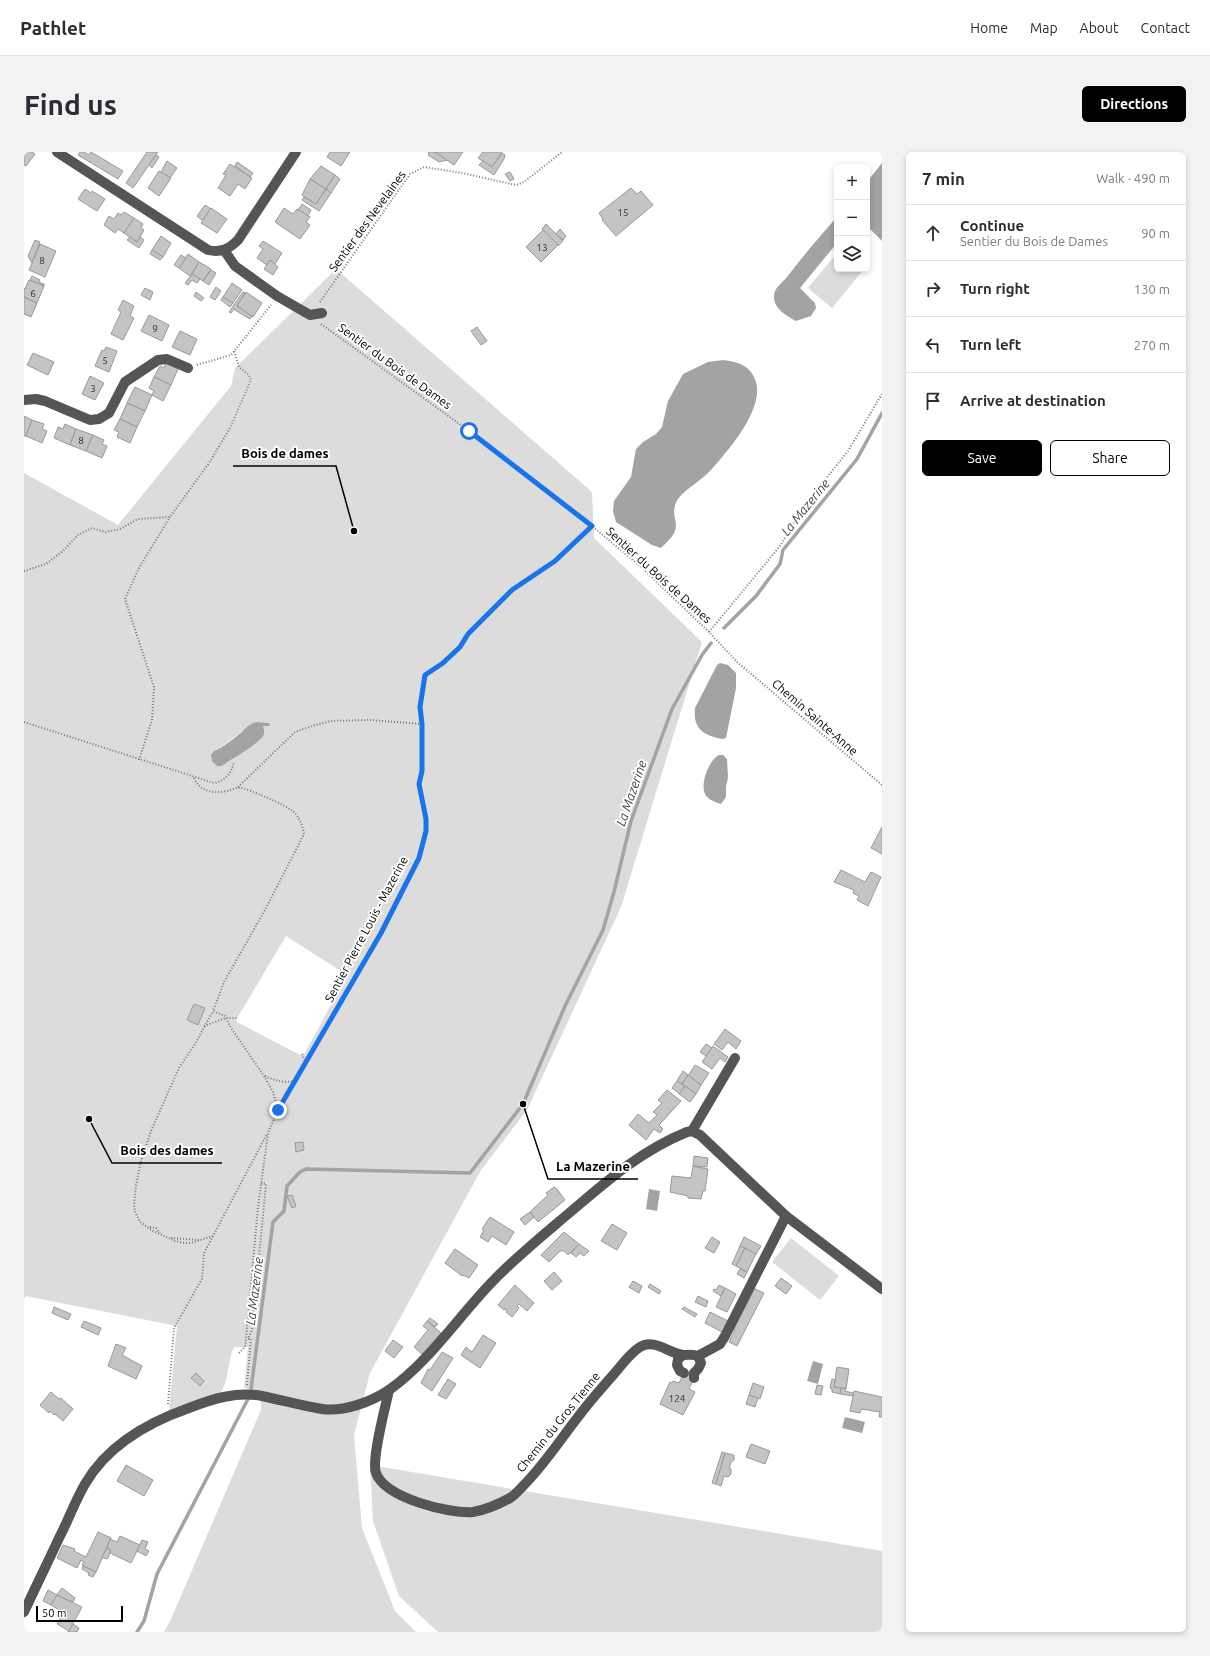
<!DOCTYPE html>
<meta charset="utf-8">
<style>
:root{--surface:#fff;--page:#f2f2f3;--text:#2b2b33;--muted:#7c7c81;--line:#e1e1e2;--accent:#000}
body{margin:0;font-family:Ubuntu,sans-serif;background:var(--page);color:var(--text)}
.controls{position:absolute;right:12px;top:12px;display:grid;overflow:hidden;border-radius:6px;box-shadow:0 2px 6px #0003}
.controls button{width:36px;height:36px;display:grid;place-items:center;padding:0;border:0;border-bottom:1px solid var(--line);background:var(--surface);color:var(--text);font:20px sans-serif}
.scale{position:absolute;left:12px;bottom:10px;width:87px;box-sizing:border-box;padding-left:4px;border:2px solid #000;border-top:0;font-size:11px;line-height:14px;white-space:nowrap;color:#000;-webkit-text-stroke:3px #fff;paint-order:stroke}
.stop{position:absolute;width:12px;height:12px;margin:-9px;border:3px solid #1a73e8;border-radius:50%;background:#fff}
.stop.end{background:#1a73e8;border-color:#fff;box-shadow:0 1px 4px #0008}
.list{margin:0;padding:0;list-style:none}
h2{display:flex;justify-content:space-between;align-items:center;height:52px;margin:0;padding:0 16px;font-size:17px}
h2 small{font-size:13px;font-weight:400;color:var(--muted)}
.list li{display:grid;grid-template-columns:26px 1fr auto;gap:12px;align-items:center;box-sizing:border-box;height:56px;padding:0 16px;border-top:1px solid var(--line)}
.list b{display:block;font-size:15px;white-space:nowrap}
.list p{margin:0;font-size:13px;white-space:nowrap;color:var(--muted)}
.list em{font-size:13px;font-style:normal;color:var(--muted)}
.actions{display:flex;gap:8px;padding:12px 16px}
.actions a{flex:1;padding:9px 0;border:1px solid var(--accent);border-radius:6px;text-align:center;font-size:14px;color:var(--accent)}
.actions .main{background:var(--accent);color:#fff}
.icon{flex:none;width:22px;height:22px;fill:none;stroke:currentColor;stroke-width:2;stroke-linecap:round;stroke-linejoin:round}
.map{position:relative;flex:none;width:858px;height:1480px;overflow:hidden;border-radius:6px}
header{display:flex;align-items:center;gap:24px;box-sizing:border-box;height:56px;padding:0 20px;background:var(--surface);border-bottom:1px solid var(--line)}
header strong{font-size:19px}
nav{display:flex;gap:22px;margin-inline-start:auto;font-size:14px}
.intro{display:flex;align-items:center;justify-content:space-between;box-sizing:border-box;height:96px;padding:0 24px}
h1{margin:0;font-size:28px}
.button{padding:10px 18px;border-radius:6px;background:var(--accent);color:#fff;font-size:14px;font-weight:700}
main{display:flex;gap:24px;padding:0 24px}
aside{flex:1;background:var(--surface);border-radius:6px;box-shadow:0 2px 6px #0003}
.map>svg:first-child{display:block}
</style>
<header>
<strong>Pathlet</strong>
<nav><a>Home</a><a>Map</a><a>About</a><a>Contact</a></nav>
</header>
<div class="intro"><h1>Find us</h1><a class="button">Directions</a></div>
<main>
<div class="map">
<svg width="858" height="1480" viewBox="0 0 858 1480">
<rect width="100%" height="100%" fill="#fff"/>
<g fill="#dcdcdc" fill-rule="evenodd">
<path d="M813,101v16h27l-32,39 -24,-20z"/>
<path d="M312,117l256,223 2,46 108,104 -81,265 -94,203 -46,60 -111,203 -16,62 8,93 33,83 21,21h-252l7,-13 90,-209v-18l-12,-2 -5,-3 4,-40h-14c-6,12 -6,38 -14,46l-51,17 8,-84 -151,-30 -2,3v-826l94,52 113,-139 4,-18zM233,570l12,1 -6,3 -1,10 -31,24 -17,-9c15,-8 29,-23 43,-29zM262,784l61,39 -42,78 -5,2 -63,-33 -1,-2zM170,852l10,4 -6,16 -11,-4z"/>
<path d="M767,1086l48,38 -19,24 -48,-38z"/>
<path d="M346,1313l512,86v81h-444l-39,-36 -26,-75z"/>
</g>
<g fill="#a3a3a3">
<path d="M858,11v78l-15,-15v-44z"/>
<path d="M813,65v26l-37,45 15,15 1,5 -5,8 -15,5c-11,-6 -26,-14 -21,-30 2,-5 9,-10 12,-14 16,-21 33,-41 50,-60z"/>
<path d="M699,208c16,2 28,6 33,22 8,28 -28,69 -46,89 -9,10 -24,17 -32,28 -9,14 1,22 -3,32 -3,7 -9,12 -14,17l-9,-3 -36,-23 -3,-11 1,-10 17,-24 5,-28 7,-7 13,-8 6,-7 6,-26 15,-27 25,-12z"/>
<path d="M696,511l8,2 8,8v15l-10,50 -4,1c-19,-4 -29,-10 -27,-31l22,-43z"/>
<path d="M233,570l12,1 1,3h-7c1,4 2,7 0,10 -6,9 -32,24 -42,30h-4l-5,-5 -1,-6 3,-4c9,-4 17,-10 24,-16 7,-5 10,-12 19,-13z"/>
<path d="M695,603h4l4,4 1,19 -2,8v11l-5,7c-6,-2 -13,-4 -16,-10 -5,-11 4,-34 14,-39z"/>
<path d="M625,1037l11,2 -3,20 -11,-2z"/>
<path d="M789,1209l10,3 -5,20 -11,-3z"/>
<path d="M821,1265l20,5 -3,11 -20,-5z"/>
</g>
<g fill="none" stroke-linecap="round" stroke-linejoin="round">
<g stroke="#a3a3a3" stroke-width="3.5">
<path d="M700,476l32,-32 24,-32 3,-14 74,-91 25,-46"/>
<path d="M227,1237l22,-167 11,-11 3,-25 13,-14 6,-3 164,4 53,-69 42,-98 38,-76 11,-38 17,-71 41,-112 30,-54 9,-12"/>
<path d="M113,1480l7,-11 13,-47 91,-175"/>
</g>
</g>
<g fill="#c4c4c4" stroke="#999">
<path d="M0,0h8l3,2 -9,12 -2,-1z"/>
<path d="M56,0h4l5,3 2,-3 32,19 -5,8 -40,-24z"/>
<path d="M123,0h11l-25,36 -7,-5z"/>
<path d="M306,0h20l-9,14 -14,-9z"/>
<path d="M404,0h8l11,8 -8,2 -11,-7 1,-2z"/>
<path d="M411,0h28l-9,13z"/>
<path d="M459,0h17l2,1 -10,14 -14,-9z"/>
<path d="M478,1l3,2 -1,4 -10,16 -15,-10 4,-4 9,6z"/>
<path d="M132,3l3,2 -7,11 -3,-3z"/>
<path d="M143,9l10,7 -7,10 -9,-6z"/>
<path d="M213,10l16,11 -3,4 -15,-11z"/>
<path d="M206,12l22,14 -7,11 -7,-5 -8,12 -12,-8 8,-13 -3,-1z"/>
<path d="M297,14l14,9 -9,14 -16,-10z"/>
<path d="M135,19l12,7 -12,18 -11,-8z"/>
<path d="M486,20l4,7 -4,2 -5,-7z"/>
<path d="M311,23l5,4 -9,14 -5,-4z"/>
<path d="M286,27l16,10 -10,15 -14,-9z"/>
<path d="M607,36l6,6 4,-3 12,14 -37,31 -14,-16 1,-1 -4,-6z"/>
<path d="M61,37l6,4 1,-2 13,8 -8,12 -19,-12z"/>
<path d="M302,37l5,4 -12,18 -17,-11 2,-3 12,7z"/>
<path d="M278,52l9,6 -3,6 -10,-6z"/>
<path d="M181,53l6,4 -8,12 -6,-5z"/>
<path d="M187,56l16,11 -10,14 -16,-10z"/>
<path d="M260,56l9,6 4,-5 13,8 -4,5 4,3 -10,14 -25,-17z"/>
<path d="M100,60l10,6 -10,15 -6,-4 -3,4 -11,-8 5,-9 5,3 4,-6 3,2z"/>
<path d="M346,60l6,4 -7,9 -5,-4z"/>
<path d="M110,66l9,6 -2,4 3,2 -7,12 -13,-9z"/>
<path d="M522,72l17,17 -5,5 -16,-17z"/>
<path d="M536,77l6,7 -3,4 -7,-6z"/>
<path d="M519,78l15,15 -17,17 -15,-15z"/>
<path d="M137,84l10,7 -8,14 -11,-7z"/>
<path d="M106,85l7,5 3,-5 4,3 -5,8 -12,-8z"/>
<path d="M11,88l5,2 -8,21 -4,-7z"/>
<path d="M239,89l19,12 -7,11 -5,-4 -3,5 -10,-7 6,-9 -4,-3z"/>
<path d="M16,92l16,7 -11,26 -16,-7z"/>
<path d="M128,98l11,7 -3,3 -10,-6z"/>
<path d="M164,102l11,8 -9,14 -11,-8z"/>
<path d="M157,103l5,3 -7,10 -5,-3z"/>
<path d="M246,108l8,7 -5,8 -9,-6z"/>
<path d="M175,110l12,7 -8,12 -11,-7z"/>
<path d="M187,118l5,3 -7,12 -6,-4z"/>
<path d="M168,122l8,5 -3,4 -5,-3 -4,5 -3,-2z"/>
<path d="M8,124l8,4 -1,2 5,2v2l-14,-6z"/>
<path d="M5,128l15,6 -7,17 -13,-6v-9l1,1z"/>
<path d="M208,131l10,7 -9,13 -10,-6z"/>
<path d="M192,135l5,4 -6,9 -5,-3z"/>
<path d="M121,136l8,4 -3,8 -9,-5z"/>
<path d="M172,140l8,6 -3,3 -7,-5z"/>
<path d="M219,140l2,1 -8,13 15,10 -2,3 -15,-9v-2l-4,5 -2,-1z"/>
<path d="M222,140l16,11 -9,14 -16,-11z"/>
<path d="M0,145l13,6 -6,14 -7,-3z"/>
<path d="M199,145l10,6 -3,4 -9,-7z"/>
<path d="M99,148l11,6 -4,10 4,2 -11,22 -12,-6 10,-22 -3,-2z"/>
<path d="M125,163l20,10 -7,16 -21,-10z"/>
<path d="M453,175l10,14 -6,4 -10,-14z"/>
<path d="M156,179l17,8 -7,16 -18,-8z"/>
<path d="M82,195l11,4 -8,21 -14,-6 7,-16 2,1z"/>
<path d="M9,201l21,9 -6,13 -21,-10z"/>
<path d="M142,211l12,6 -7,16 -17,-8 6,-11 4,2z"/>
<path d="M66,224l14,7 -9,17 -13,-6z"/>
<path d="M130,225l17,8 -8,16 -11,-6 2,-4 -5,-3z"/>
<path d="M111,235l17,8 -7,16 -18,-8z"/>
<path d="M103,251l18,8 -8,16 -17,-8z"/>
<path d="M0,264l8,4 -6,16h-2z"/>
<path d="M96,267l17,8 -7,16 -13,-6 2,-5 -5,-2z"/>
<path d="M8,268l12,4 -2,5 5,2 -5,12 -16,-7z"/>
<path d="M41,272l11,5 -6,16 -16,-7 4,-11 5,2z"/>
<path d="M52,277l17,6 -7,16 -16,-6z"/>
<path d="M69,283l11,5 -2,4 5,2 -5,12 -16,-7z"/>
<path d="M858,675v27l-11,-6z"/>
<path d="M817,718l24,12 6,-10 10,5 -13,29 -11,-6 2,-4 -6,-3 1,-3 -20,-8z"/>
<path d="M170,852l11,4 -7,17 -11,-5z"/>
<path d="M701,877l16,12 -5,8 -8,-7 -6,8 -8,-6z"/>
<path d="M682,892l6,4 -6,8 -6,-4z"/>
<path d="M689,894l15,11 -3,5 -5,-4 -8,11 -10,-7z"/>
<path d="M671,913l14,8 -8,12 -13,-9z"/>
<path d="M659,919l5,4 -6,9 -5,-3z"/>
<path d="M664,923l13,10 -5,9 -14,-10z"/>
<path d="M653,929l8,5 -5,8 -8,-6z"/>
<path d="M661,934l11,8 -6,8 -11,-8z"/>
<path d="M643,938l14,11 -22,24 4,4 -3,4 -6,-4 -8,11 -17,-15 9,-11 11,9 8,-8 -4,-3 9,-9 -4,-3z"/>
<path d="M279,990l1,8 -8,2 -1,-9z"/>
<path d="M670,1004l14,2 -1,9 -14,-1z"/>
<path d="M669,1014l15,3 -3,22h-2l-2,8 -13,-1v-2l-18,-4 2,-16 19,2z"/>
<path d="M530,1035l3,2 8,11 -27,22 -8,-10 18,-17 -2,-2z"/>
<path d="M268,1043l4,11 -4,2 -5,-12z"/>
<path d="M506,1060l4,5 -9,8 -5,-6z"/>
<path d="M466,1065l24,15 -8,13 -14,-9 -4,6 -8,-5 4,-7 -2,-1z"/>
<path d="M588,1072l15,9 -10,17 -16,-9z"/>
<path d="M540,1080l15,12 -11,11 -4,-4h-4l-11,11 -8,-7z"/>
<path d="M688,1085l8,5 -6,11 -9,-5z"/>
<path d="M720,1085l17,9 -5,8 -16,-8z"/>
<path d="M555,1092l10,7 -5,5 -4,-3 -4,4 -5,-4z"/>
<path d="M716,1094l5,2 -9,18 -4,-2z"/>
<path d="M721,1096l11,6 -9,18 -11,-6z"/>
<path d="M431,1097l23,16 -9,13 -6,-3 -1,1 -17,-13z"/>
<path d="M716,1117l7,3 -3,6 -7,-4z"/>
<path d="M530,1120l8,9 -10,9 -8,-9z"/>
<path d="M757,1126l11,8 -6,8 -11,-8z"/>
<path d="M609,1129l9,5 -3,7 -10,-6z"/>
<path d="M626,1132l11,7 -2,3 -11,-7z"/>
<path d="M491,1133l19,18 -7,8 -8,-7 -2,2 2,2 -7,9 -6,-5 1,-2 -2,-1 -1,1 -6,-5z"/>
<path d="M695,1133l6,3 -4,8 -8,-5 1,-2 2,1z"/>
<path d="M701,1136l11,6 -9,18 -11,-5z"/>
<path d="M729,1136l11,5 -27,53 -8,-4 6,-12 -2,-1z"/>
<path d="M674,1144l10,5 -2,6 -11,-5z"/>
<path d="M30,1155l17,7 -3,6 -16,-7z"/>
<path d="M660,1155l13,7 -2,3 -13,-8z"/>
<path d="M686,1160l20,10 -6,11 -19,-10z"/>
<path d="M406,1166l8,6 -3,3 -8,-6z"/>
<path d="M60,1169l17,7 -3,7 -17,-8z"/>
<path d="M403,1169l14,12 -19,21 -8,-7 14,-17 -5,-4z"/>
<path d="M459,1183l13,8 -16,25 -19,-13 5,-8 6,5z"/>
<path d="M369,1188l10,7 -9,11 -9,-7z"/>
<path d="M92,1192l10,4 -4,7 20,11 -6,13 -28,-13z"/>
<path d="M418,1200l11,6 -21,33 -11,-8 7,-14 2,1z"/>
<path d="M813,1215l12,2 -3,20 -12,-2z"/>
<path d="M172,1221l8,8 -4,5 -9,-8z"/>
<path d="M660,1221l10,5 -5,11 6,3 -12,23 -23,-11 10,-22 2,1 1,-2 6,2z"/>
<path d="M424,1227l8,5 -10,15 -8,-4z"/>
<path d="M808,1227l3,1 -1,7 7,1 -1,6 -8,-2v-3l-2,-1z"/>
<path d="M729,1231l11,4 -4,12 -11,-4z"/>
<path d="M793,1233l6,1 -2,9 -6,-1z"/>
<path d="M817,1236h4v3l8,2v3l-13,-2z"/>
<path d="M830,1239l28,6v20h-3l1,-5 -19,-3 -1,4 -10,-2z"/>
<path d="M27,1240l8,7 2,-1 12,11 -10,12 -8,-7 -1,1 -4,-4 -1,2 -9,-8z"/>
<path d="M725,1243l9,3 -3,9 -9,-3z"/>
<path d="M727,1292l19,7 -5,13 -19,-7z"/>
<path d="M698,1300l3,1 -9,31 -4,-1z"/>
<path d="M701,1301l9,2v5l-3,2 -2,7h2v5l-3,3 -4,-1 -3,10 -5,-2z"/>
<path d="M102,1313l27,15 -9,16 -27,-15z"/>
<path d="M74,1380l13,6 -15,34 -14,-7 2,-3 -3,-2 -4,8 -20,-10 6,-13 12,4 -1,2 12,6z"/>
<path d="M96,1384l20,9 -9,18 -21,-10 1,-3 -4,-2 3,-9 7,3z"/>
<path d="M118,1388l6,2 -3,7 4,2 -3,5 -9,-5z"/>
<path d="M83,1396l4,2 -3,8 -2,1 -4,-2z"/>
<path d="M59,1414l13,6 -3,5 -5,-2 1,-2 -7,-4z"/>
<path d="M38,1436l13,10 -2,4 -3,-2 -1,1 -12,-6z"/>
<path d="M24,1438l9,5 -6,10 -8,-4z"/>
<path d="M33,1443l25,12 -13,24 -12,-7 6,-12 -12,-7z"/>
<path d="M49,1472l6,4 -2,4h-9z"/>
</g>
<g fill="none" stroke-linecap="round" stroke-linejoin="round">
<g stroke="#777" stroke-width="2" stroke-dasharray="1 2" stroke-linecap="butt">
<path d="M296,150l90,-128 14,-7 38,6 54,12 8,-3 38,-30"/>
<path d="M297,172l148,107 123,95 49,41 68,65 28,30 145,123"/>
<path d="M173,213l34,-10 40,-50"/>
<path d="M0,419l22,-7 17,-13 15,-16 14,-7 14,4 14,-3 18,-10 32,-2 39,-54 21,-35 21,-48 -2,-5 -10,-8 -5,-16"/>
<path d="M685,480l71,-86 24,-40 44,-55 34,-57"/>
<path d="M0,570l190,61c11,-2 17,-9 20,-21"/>
<path d="M115,608l13,-40 2,-33 -29,-88 14,-31 31,-51"/>
<path d="M170,626c6,15 22,16 37,12 3,-1 6,-3 9,-2 7,0 48,18 54,24 5,5 9,14 10,22l-39,76 -41,72 -11,29 12,5 6,12 33,48 9,16 5,18"/>
<path d="M214,635l57,-55 17,-6 19,-5 39,-1 52,4"/>
<path d="M180,874l22,-8h11"/>
<path d="M278,902l4,9"/>
<path d="M241,924c11,5 19,7 31,5"/>
<path d="M126,1075l6,1 4,5"/>
<path d="M189,1084l-22,7h-7l-9,-2 -22,-10 -13,-9 -5,-10 -1,-7 2,-20 5,-24 10,-30 28,-63 16,-24 18,-33"/>
<path d="M147,1086l28,2"/>
<path d="M215,1201l6,-6 1,-8 12,-132 10,-74 10,-23 103,-177 38,-75 7,-27v-12l-7,-35 3,-13v-47l-2,-17 5,-32 18,-12 17,-16 7,-13 45,-44 43,-29 37,-35"/>
<path d="M223,1233l4,-46h-3l4,-9 14,-146 -5,-1"/>
<path d="M144,1252l6,-76 28,-49 2,-26 63,-119"/>
</g>
<g stroke="#555" stroke-width="10">
<path d="M33,0l151,98c13,3 21,-1 30,-10l58,-88"/>
<path d="M200,98l11,16 42,30 33,19 12,-2"/>
<path d="M0,248l12,-1 9,2 45,19 9,-1 10,-6 16,-31 33,-22 9,-1 21,9"/>
<path d="M668,979l43,-73"/>
<path d="M659,1203l-5,4 -1,6 3,6 4,2"/>
<path d="M670,1226v-5l4,-4 3,-6 -3,-7"/>
<path d="M365,1238c-3,15 -18,70 -13,83 9,25 73,41 97,39 12,-2 26,-8 37,-14 5,-3 9,-8 13,-12 21,-21 37,-46 55,-69 11,-15 23,-28 35,-42 8,-9 17,-22 27,-28 15,-9 29,7 44,8 5,0 9,-1 14,1l22,-12 5,-8 61,-120"/>
<path d="M0,1460c12,-26 24,-50 36,-76 9,-17 15,-35 25,-52 22,-38 64,-62 104,-76 23,-9 48,-17 73,-12 20,4 40,10 60,13 22,3 49,-7 67,-19 39,-27 70,-74 103,-108 24,-25 50,-46 76,-68 38,-32 72,-63 119,-82l5,-1 8,4 86,81 96,73"/>
</g>
</g>
<g fill="none" stroke-linecap="round" stroke-linejoin="round">
<path stroke="#1a73e8" stroke-width="5" d="M254,958l103,-177 38,-75 7,-27v-12l-7,-35 3,-13v-47l-2,-17 5,-32 18,-12 17,-16 8,-13 44,-44 43,-29 37,-35 -123,-95"/>
</g>
<g text-anchor="middle" dominant-baseline="central" stroke-width="4" stroke-linejoin="round" paint-order="stroke">
<g font-size="10" fill="#313131">
<text x="599" y="60">15</text>
<text x="518" y="95">13</text>
<text x="18" y="108">8</text>
<text x="9" y="141">6</text>
<text x="131" y="176">9</text>
<text x="81" y="208">5</text>
<text x="69" y="236">3</text>
<text x="57" y="288">8</text>
<text x="653" y="1246">124</text>
</g>
<g font-size="12" fill="#000" stroke="#fff">
<text transform="translate(343 69) rotate(-54)">Sentier des Nevelaines</text>
<text transform="translate(371 214) rotate(36)">Sentier du Bois de Dames</text>
<text transform="translate(635 423) rotate(42)">Sentier du Bois de Dames</text>
<text transform="translate(791 565) rotate(41)">Chemin Sainte-Anne</text>
<text transform="translate(342 777) rotate(-62)">Sentier Pierre Louis - Mazerine</text>
<text transform="translate(534 1270) rotate(-51)">Chemin du Gros Tienne</text>
</g>
<g font-size="13" font-style="italic" fill="#444" stroke="#fff">
<text transform="translate(781 355) rotate(-51)">La Mazerine</text>
<text transform="translate(607 641) rotate(-71)">La Mazerine</text>
<text transform="translate(230 1139) rotate(-83)">La Mazerine</text>
</g>
</g>
<path fill="none" stroke="#000" stroke-width="1.5" d="M330 379L312 314H209M65 967L88 1011H198M499 952L524 1027H614"/>
<g fill="#000" stroke="#fff" stroke-width="1.5">
<circle cx="330" cy="379" r="4"/>
<circle cx="65" cy="967" r="4"/>
<circle cx="499" cy="952" r="4"/>
</g>
<g font-size="13" text-anchor="middle" font-weight="bold" fill="#000" stroke="#fff" stroke-width="4" stroke-linejoin="round" paint-order="stroke">
<text x="261" y="306">Bois de dames</text>
<text x="143" y="1003">Bois des dames</text>
<text x="569" y="1019">La Mazerine</text>
</g>
</svg>
<div class="controls">
<button>+</button>
<button>−</button>
<button><svg class="icon" aria-label="layers" viewBox="0 0 24 24"><path d="M12 4l9 5-9 5-9-5zM3 14l9 5 9-5"/></svg></button>
</div>
<div class="scale">50 m</div>
<div class="stop" style="left:445px;top:279px"></div>
<div class="stop end" style="left:254px;top:958px"></div>
</div>
<aside>
<h2>7 min<small>Walk · 490 m</small></h2>
<ul class="list">
<li><svg class="icon" aria-label="ahead" viewBox="0 0 24 24"><path d="M12 20V5M6 11l6-6 6 6"/></svg><div><b>Continue</b><p>Sentier du Bois de Dames</p></div><em>90 m</em></li>
<li><svg class="icon" aria-label="right" viewBox="0 0 24 24"><path d="M7 20v-9h11M14 6l5 5-5 5"/></svg><div><b>Turn right</b></div><em>130 m</em></li>
<li><svg class="icon" aria-label="left" viewBox="0 0 24 24"><path d="M17 20v-9H6M10 6l-5 5 5 5"/></svg><div><b>Turn left</b></div><em>270 m</em></li>
<li><svg class="icon" aria-label="arrive" viewBox="0 0 24 24"><path d="M6 21V4h12l-3 4 3 4H6"/></svg><div><b>Arrive at destination</b></div></li>
</ul>
<div class="actions"><a class="main">Save</a><a>Share</a></div>
</aside>
</main>
